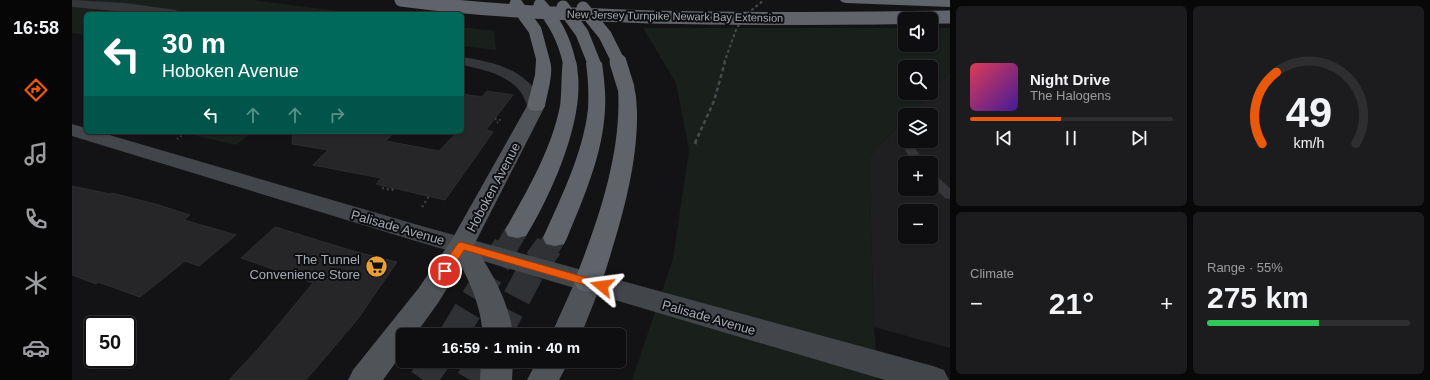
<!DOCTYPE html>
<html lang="en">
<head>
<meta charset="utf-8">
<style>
  :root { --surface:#0e0e10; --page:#1c1c1e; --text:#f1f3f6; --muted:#9b9c9f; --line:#2e2e30; --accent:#ea580c }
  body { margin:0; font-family:Arial,sans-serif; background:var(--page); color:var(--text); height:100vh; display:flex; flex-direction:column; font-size:15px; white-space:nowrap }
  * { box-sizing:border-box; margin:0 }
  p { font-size:13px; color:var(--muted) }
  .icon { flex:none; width:22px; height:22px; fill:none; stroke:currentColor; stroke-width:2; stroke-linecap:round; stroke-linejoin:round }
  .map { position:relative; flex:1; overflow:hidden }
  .side { display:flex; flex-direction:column; gap:6px; padding:6px; background:#080809; width:480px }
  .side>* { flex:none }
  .banner { position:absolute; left:12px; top:12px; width:380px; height:122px; border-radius:6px; box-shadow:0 1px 3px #0004,0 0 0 1px var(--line); background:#00695c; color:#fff; overflow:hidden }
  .buttons { position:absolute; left:826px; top:12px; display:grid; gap:8px }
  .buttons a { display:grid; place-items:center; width:40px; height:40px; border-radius:6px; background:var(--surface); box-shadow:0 1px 3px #0004,0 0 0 1px var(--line); font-size:20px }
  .speed { position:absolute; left:12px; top:316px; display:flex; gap:8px; font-size:20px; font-weight:700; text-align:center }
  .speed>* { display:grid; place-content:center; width:52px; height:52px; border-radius:50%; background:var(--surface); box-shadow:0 1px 3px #0004,0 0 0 1px var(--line); line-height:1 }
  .speed .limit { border:2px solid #111; border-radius:6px; background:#fff; color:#111 }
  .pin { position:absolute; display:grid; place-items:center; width:34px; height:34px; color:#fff; margin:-17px; border:2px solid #fff; border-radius:50%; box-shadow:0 1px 4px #0007 }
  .me { position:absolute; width:44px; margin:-22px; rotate:286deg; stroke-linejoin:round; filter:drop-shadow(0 0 3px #0008) }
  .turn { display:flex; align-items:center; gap:14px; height:84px; padding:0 12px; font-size:18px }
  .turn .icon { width:52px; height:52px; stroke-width:2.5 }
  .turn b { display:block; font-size:28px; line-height:34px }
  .lanes { display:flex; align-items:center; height:38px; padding:0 12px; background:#0003; justify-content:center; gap:20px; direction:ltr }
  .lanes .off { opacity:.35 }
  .big { font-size:30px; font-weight:700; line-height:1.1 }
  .side .tile { flex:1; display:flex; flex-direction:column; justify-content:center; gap:6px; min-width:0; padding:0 14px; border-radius:6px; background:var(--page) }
  .side .dial { align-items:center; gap:0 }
  .dial svg { height:104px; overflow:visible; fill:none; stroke:var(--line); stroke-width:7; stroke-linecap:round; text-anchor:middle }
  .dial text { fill:var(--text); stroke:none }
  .song { display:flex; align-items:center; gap:12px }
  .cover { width:48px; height:48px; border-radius:6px; background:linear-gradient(135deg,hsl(350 70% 55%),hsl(260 70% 35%)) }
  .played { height:4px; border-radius:2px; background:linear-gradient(90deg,var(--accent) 45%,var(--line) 45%) }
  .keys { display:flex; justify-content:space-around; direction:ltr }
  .heat { display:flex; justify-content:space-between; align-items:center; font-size:22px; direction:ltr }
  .charge { height:6px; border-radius:3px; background:linear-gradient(90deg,#34c759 55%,var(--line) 0) }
  .side .tiles { flex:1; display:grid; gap:6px; grid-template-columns:repeat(2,1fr) }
  .trip { position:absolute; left:324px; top:328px; width:230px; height:40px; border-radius:6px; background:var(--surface); box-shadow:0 1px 3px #0004,0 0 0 1px var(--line); font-weight:700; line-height:40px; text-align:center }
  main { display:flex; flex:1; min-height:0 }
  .tab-bar { display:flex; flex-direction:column; width:72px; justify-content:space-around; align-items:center; background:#060606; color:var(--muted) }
  .tab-bar .icon { width:28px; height:28px }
  .tab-bar .selected { color:var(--accent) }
  .tab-bar b { font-size:18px; color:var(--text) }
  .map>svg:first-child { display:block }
  .built { fill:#1f1f22; fill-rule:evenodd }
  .green { fill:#191f1a }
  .building { fill:#262629; stroke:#2d2d31 }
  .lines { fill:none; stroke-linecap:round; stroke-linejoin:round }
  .motorway-tunnel-far1 { stroke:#303135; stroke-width:22; stroke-dasharray:22 11; stroke-linecap:butt }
  .motorway-tunnel { stroke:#303135; stroke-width:28; stroke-dasharray:28 14; stroke-linecap:butt }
  .path-far1 { stroke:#3a3d41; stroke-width:2; stroke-dasharray:1.5 2.5; stroke-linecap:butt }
  .path { stroke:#3a3d41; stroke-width:2.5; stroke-dasharray:2 3; stroke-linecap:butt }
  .service { fill:#34363a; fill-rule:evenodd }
  .tertiary { fill:#34363a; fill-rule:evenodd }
  .secondary { fill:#424549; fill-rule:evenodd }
  .primary { fill:#505358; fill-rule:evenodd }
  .motorway { fill:#60646a; fill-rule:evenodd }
  .rail-far2 { stroke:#474a4e; stroke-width:2; stroke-dasharray:3 2.5; stroke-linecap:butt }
  .rail-far1 { stroke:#474a4e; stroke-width:2.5; stroke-dasharray:4 3; stroke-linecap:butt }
  .rail { stroke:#474a4e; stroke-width:3; stroke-dasharray:5 4; stroke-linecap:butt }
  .motorway-bridge-far1 { stroke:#60646a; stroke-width:13 }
  .motorway-bridge { stroke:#60646a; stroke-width:17 }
  .route { fill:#ea580c; stroke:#983908 }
  .labels { text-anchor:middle; stroke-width:4; stroke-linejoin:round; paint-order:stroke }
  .far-street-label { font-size:11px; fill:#a5abb5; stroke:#0e0e10 }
  .street-label { font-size:13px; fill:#a5abb5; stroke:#0e0e10 }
  .poi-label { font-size:13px; fill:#a5abb5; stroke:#0e0e10; text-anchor:end }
</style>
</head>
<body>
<main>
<nav class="tab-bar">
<b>16:58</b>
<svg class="icon selected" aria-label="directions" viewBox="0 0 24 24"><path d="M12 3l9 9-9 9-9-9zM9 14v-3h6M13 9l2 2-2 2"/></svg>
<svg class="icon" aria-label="music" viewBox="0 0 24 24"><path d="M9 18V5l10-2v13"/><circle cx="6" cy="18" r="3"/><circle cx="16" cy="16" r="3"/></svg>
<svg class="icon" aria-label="phone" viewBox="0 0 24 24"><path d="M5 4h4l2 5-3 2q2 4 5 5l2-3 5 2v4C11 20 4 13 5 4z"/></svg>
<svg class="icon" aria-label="climate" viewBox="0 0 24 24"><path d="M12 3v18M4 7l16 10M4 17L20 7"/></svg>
<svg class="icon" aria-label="car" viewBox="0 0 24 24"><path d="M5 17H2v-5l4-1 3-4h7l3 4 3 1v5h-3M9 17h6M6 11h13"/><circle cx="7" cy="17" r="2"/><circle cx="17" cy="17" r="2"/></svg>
</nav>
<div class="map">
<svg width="878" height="380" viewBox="0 0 878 380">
  <rect width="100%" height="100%" fill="#131315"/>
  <path class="built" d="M878 72V348L802 327 797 157 833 119V141H859V115H837ZM833 163H859V189H833ZM833 211H859V237H833Z"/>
  <path class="green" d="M0 0H181L288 14H14V35L0 33Z
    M390 27 422 31 424 50 390 46Z
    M571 28H833V45H859V28H878V72L859 91V67H833V93H858L837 115H833V119L797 157 802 327 806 380H560L601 259 617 150 604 83Z
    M107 132H181L164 145Z"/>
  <path class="building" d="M415 91 441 95 414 130 421 132 373 200 304 184 309 178 241 165 256 150 220 144 221 132H322L314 141 367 151 385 132H390V94L410 97Z
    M0 186 38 194 40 193 83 204 118 215 112 220 164 235 127 266 113 261 68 297 26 282 24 284 0 275Z
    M203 227 281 251 325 262 285 320 234 380H157L187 348 241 283 169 258Z"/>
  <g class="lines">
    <path class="motorway-tunnel-far1" d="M435 247 445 230
      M477 247 483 238"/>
    <path class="motorway-tunnel" d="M381 335 435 246
      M425 335 460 269 477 246
      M351 380 364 361
      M398 380 409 361"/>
    <path class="path-far1" d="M423 119 428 120 425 123
      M105 139 115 132"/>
    <path class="path" d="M310 188 320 190 322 187
      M350 207 357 196"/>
    <path class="service" d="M839 146 843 148 853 163H841L833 150 835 148Z
      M859 174 863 175 878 188V199L873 198 859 185Z"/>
    <path class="tertiary" d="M0 0 54 3 103 10 107 11 109 14H77L0 7Z
      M390 57C427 63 456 70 473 106L470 110 464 111 458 110C454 104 452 96 447 90 433 74 410 69 390 65Z"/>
    <path class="secondary" d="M0 124 14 128V132H27L353 227 861 366 872 370 877 380H813L337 239 0 136Z"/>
    <path class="primary" d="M464 101 470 102 473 106 402 245C420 273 437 301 441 335H411C409 310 401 288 389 266L366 303 343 335H331V352L311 380H276L281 370 346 289 379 241 455 106 458 102Z
      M516 272 526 275 530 282 509 335H479L506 275Z
      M409 361H441L440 380H408Z
      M465 361H497L487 380H455Z"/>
    <path class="motorway" d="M768 0H878V7L774 3 770 2Z
      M471 56 476 57C484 67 475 94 473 106L470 110 464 111 458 110 455 106 463 75 464 60 466 57Z
      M497 57 502 58C506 63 505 69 506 75 511 124 479 195 454 236L445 238 436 236 433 230C455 191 479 151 488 106 490 97 489 62 492 58Z
      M522 58 527 60 530 63C532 78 534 93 533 109 531 154 512 197 495 238L492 244 483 246 474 244 471 238C489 197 511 154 516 109 517 93 516 78 514 63L517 60Z
      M554 83 560 85C565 91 564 103 565 111 566 169 547 228 530 282L526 289 516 292 506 289 502 282C526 221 550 154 546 88L548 85Z"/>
    <path class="rail-far2" d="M652 63 664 30 671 17 692 0"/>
    <path class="rail-far1" d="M623 143 642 101 653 62"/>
    <path class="rail" d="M623 144 624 142"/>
    <path class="motorway-bridge-far1" d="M329 0C412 11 495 14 579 17 679 19 778 19 878 17
      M444 4 463 30 471 60
      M468 5C483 21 492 39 497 61
      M491 7 510 33 522 63
      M511 8 533 35 547 63"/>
    <path class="motorway-bridge" d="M546 62 554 88"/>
  </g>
  <path class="route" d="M389 242 530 282 534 283 535 286 534 289 530 290 392 250 377 274H369L367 271 369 268 386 243Z"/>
  <defs>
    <symbol id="supermarket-disc" viewBox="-11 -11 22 22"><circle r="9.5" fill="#eba035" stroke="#0e0e10"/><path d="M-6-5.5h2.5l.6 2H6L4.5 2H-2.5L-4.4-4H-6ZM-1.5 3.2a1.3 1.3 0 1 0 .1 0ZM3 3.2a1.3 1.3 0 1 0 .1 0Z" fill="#111"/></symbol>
  </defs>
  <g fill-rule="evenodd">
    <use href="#supermarket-disc" x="292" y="254" width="25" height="25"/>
  </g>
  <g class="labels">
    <g class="far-street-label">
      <text transform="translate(603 16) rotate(1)" y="4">New Jersey Turnpike Newark Bay Extension</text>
    </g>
    <g class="street-label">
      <text transform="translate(421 187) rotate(-62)" y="5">Hoboken Avenue</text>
      <text transform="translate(326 227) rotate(16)" y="5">Palisade Avenue</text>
      <text transform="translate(637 317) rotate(16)" y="5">Palisade Avenue</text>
    </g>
    <g class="poi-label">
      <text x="288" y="264">The Tunnel<tspan x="288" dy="15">Convenience Store</tspan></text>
    </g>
  </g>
</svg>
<div class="buttons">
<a><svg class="icon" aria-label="sound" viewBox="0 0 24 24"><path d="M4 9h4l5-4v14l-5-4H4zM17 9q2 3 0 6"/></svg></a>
<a><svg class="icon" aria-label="search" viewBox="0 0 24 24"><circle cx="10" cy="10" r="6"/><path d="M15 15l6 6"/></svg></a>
<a><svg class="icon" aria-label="layers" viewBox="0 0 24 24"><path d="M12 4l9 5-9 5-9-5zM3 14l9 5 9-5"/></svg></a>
<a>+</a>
<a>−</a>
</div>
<div class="speed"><div class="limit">50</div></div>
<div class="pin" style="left:373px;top:271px;background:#d93025"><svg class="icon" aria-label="arrive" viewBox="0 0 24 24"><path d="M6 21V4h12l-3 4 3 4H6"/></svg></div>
<svg class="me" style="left:530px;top:286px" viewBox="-20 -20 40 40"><path d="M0-17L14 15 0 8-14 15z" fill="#ea580c" stroke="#fff" stroke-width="4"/></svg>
<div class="trip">16:59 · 1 min · 40 m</div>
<div class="banner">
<div class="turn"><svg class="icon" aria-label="left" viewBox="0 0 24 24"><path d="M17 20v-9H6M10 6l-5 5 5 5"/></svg><div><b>30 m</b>Hoboken Avenue</div></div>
<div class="lanes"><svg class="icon" aria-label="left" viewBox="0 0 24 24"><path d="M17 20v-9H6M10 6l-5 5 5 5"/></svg><svg class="icon off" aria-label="ahead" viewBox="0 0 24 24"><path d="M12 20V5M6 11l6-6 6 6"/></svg><svg class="icon off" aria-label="ahead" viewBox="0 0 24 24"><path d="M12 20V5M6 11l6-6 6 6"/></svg><svg class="icon off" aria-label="right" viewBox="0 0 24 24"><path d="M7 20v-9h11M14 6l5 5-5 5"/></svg></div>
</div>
</div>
<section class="side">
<div class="tiles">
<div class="tile">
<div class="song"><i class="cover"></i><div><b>Night Drive</b><p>The Halogens</p></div></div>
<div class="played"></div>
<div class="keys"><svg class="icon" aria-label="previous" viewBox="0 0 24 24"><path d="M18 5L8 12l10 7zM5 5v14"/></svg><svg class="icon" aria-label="pause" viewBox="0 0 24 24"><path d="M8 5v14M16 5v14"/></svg><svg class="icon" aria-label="next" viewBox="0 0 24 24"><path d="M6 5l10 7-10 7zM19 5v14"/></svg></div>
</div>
<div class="tile dial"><svg viewBox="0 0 100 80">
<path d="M14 69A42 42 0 1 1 86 69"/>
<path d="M14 69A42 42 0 0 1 25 14" stroke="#ea580c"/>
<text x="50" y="56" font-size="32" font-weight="700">49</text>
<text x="50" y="72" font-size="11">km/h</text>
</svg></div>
<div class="tile"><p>Climate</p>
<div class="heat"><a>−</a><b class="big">21°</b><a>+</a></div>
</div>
<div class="tile"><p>Range · 55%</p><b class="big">275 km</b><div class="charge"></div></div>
</div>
</section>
</main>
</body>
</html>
